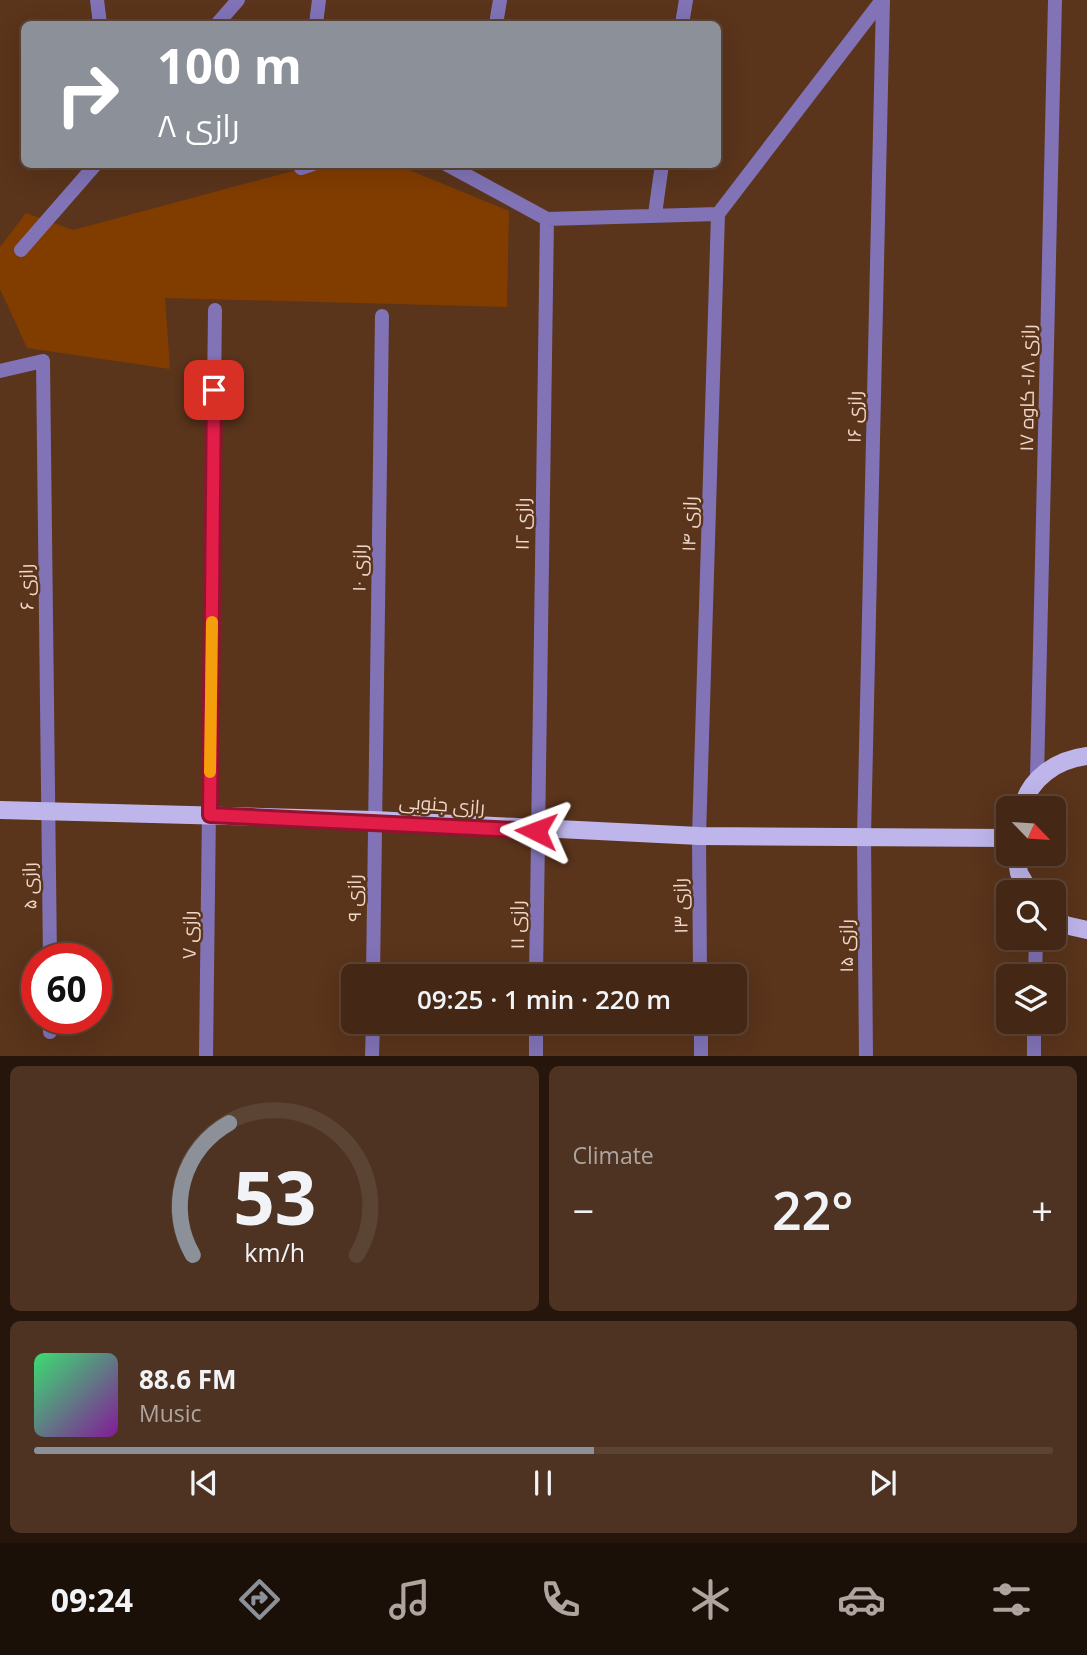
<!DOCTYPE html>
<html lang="en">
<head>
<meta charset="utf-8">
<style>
  :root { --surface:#442714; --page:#4e3322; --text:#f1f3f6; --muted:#afa5a0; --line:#5c4434; --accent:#8c9099 }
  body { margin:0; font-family:"Open Sans",Cairo,sans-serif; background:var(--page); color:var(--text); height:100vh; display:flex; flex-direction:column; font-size:26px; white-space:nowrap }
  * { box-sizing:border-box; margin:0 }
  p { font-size:23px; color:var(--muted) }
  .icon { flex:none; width:38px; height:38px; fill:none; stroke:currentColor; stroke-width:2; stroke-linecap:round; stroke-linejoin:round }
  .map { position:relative; height:1056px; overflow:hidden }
  .side { display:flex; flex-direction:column; gap:10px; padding:10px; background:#25150b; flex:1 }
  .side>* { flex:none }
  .top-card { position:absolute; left:21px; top:21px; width:700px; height:147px; border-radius:10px; box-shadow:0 7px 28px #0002,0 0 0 2px var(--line); background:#8c9099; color:#fff; overflow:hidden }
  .needle { width:46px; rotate:115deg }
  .buttons { position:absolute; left:996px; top:796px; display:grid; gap:14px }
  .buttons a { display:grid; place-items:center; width:70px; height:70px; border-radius:10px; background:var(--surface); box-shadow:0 7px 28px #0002,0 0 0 2px var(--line); font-size:35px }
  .speed { position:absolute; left:21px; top:943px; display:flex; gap:14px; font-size:35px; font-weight:700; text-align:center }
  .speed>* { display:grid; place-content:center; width:91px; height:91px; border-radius:50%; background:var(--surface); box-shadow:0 7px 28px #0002,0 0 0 2px var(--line); line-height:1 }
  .speed .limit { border:10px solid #d22; background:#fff; color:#111 }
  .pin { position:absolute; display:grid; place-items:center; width:60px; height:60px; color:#fff; margin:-30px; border-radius:14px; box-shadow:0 4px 10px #0006 }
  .me { position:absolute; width:77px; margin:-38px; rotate:273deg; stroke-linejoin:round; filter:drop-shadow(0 0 5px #0008) }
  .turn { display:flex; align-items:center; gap:24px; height:147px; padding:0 21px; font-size:32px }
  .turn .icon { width:91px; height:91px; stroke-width:2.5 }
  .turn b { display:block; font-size:49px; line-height:60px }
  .big { font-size:52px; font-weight:600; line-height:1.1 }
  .side .widget { flex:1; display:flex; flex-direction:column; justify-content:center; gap:10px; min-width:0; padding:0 24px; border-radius:10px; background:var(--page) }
  .side .dial { align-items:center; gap:0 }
  .dial svg { height:182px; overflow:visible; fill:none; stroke:var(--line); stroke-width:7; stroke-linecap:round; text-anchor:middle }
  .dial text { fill:var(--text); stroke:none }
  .song { display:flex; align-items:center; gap:21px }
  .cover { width:84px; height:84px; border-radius:10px; background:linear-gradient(135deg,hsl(140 70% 55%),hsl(290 70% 35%)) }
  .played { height:7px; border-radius:4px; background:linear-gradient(90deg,var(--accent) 55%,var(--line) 55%) }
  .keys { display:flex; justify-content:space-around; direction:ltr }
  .heat { display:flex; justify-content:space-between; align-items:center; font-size:38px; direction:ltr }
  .side .tiles { flex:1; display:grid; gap:10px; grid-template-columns:1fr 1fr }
  .widget:last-child { grid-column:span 2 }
  .trip { position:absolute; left:341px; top:964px; width:406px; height:70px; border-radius:10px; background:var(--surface); box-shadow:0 7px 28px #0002,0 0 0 2px var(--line); font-weight:600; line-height:70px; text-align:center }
  .tab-bar { display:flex; height:112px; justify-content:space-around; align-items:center; background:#1b1008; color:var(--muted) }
  .tab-bar .icon { width:49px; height:49px }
  .tab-bar .current { color:var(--accent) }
  .tab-bar b { font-size:32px; color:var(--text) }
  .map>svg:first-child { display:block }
  .green { fill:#813c00 }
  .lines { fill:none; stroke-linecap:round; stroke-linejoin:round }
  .street { stroke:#8173b6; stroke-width:14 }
  .primary { stroke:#beb5eb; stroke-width:18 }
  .route-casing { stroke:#92132f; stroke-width:18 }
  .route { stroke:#e11d48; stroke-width:12 }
  .slow { stroke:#f59e0b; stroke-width:12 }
  .labels { text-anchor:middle; stroke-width:5; stroke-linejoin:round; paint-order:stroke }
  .street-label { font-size:19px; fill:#efd7c9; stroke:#5a341b }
</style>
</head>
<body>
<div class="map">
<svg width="1087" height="1057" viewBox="0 0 1087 1057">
  <rect width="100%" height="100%" fill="#5a341b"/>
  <path class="green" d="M315 165H397L509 211 507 307 165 298 170 369 27 348 0 289V247L26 213 73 230Z"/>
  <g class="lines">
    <path class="street" d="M97 0 100 24
      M217 24 238 0
      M316 24 319 0
      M496 24 500 0
      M682 24 686 0
      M302 164 301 168 313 164
      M446 164 547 219 718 214 882 0
      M655 214 662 164
      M21 250 96 164
      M0 371 43 361 50 959
      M1037 777 1055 0
      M373 976 382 316
      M536 976 547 219
      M700 976 699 836 718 214
      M1035 976 1036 938
      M50 1018V1032
      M701 1022V1057
      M206 1057 215 310
      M372 1057 373 1022
      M536 1057V1022
      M866 1057 864 836 883 0
      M1034 1057V1022"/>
    <path class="primary" d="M1022 808C1030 778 1056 760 1087 756
      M0 810 374 820 699 836 1008 838
      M1016 854 1019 873 1030 892
      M1054 916 1065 925 1087 930"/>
  </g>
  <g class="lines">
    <defs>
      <path id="route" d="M214 390 210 815 536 831"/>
    </defs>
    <use href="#route" class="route-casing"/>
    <use href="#route" class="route"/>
    <path class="slow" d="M210 772 212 622"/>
  </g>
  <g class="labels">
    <g class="street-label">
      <text transform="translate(1027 388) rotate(-89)" y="7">رازی ۱۸- کاوه ۱۷</text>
      <text transform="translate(854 417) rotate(-89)" y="7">رازی ۱۶</text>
      <text transform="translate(522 524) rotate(-89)" y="7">رازی ۱۲</text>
      <text transform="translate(689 524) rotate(-88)" y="7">رازی ۱۴</text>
      <text transform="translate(359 568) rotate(-89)" y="7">رازی ۱۰</text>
      <text transform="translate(26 587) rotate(-91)" y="7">رازی ۶</text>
      <text transform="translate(442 804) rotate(4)" y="7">رازی جنوبی</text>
      <text transform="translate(29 886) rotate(-91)" y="7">رازی ۵</text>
      <text transform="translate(354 898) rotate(-90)" y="7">رازی ۹</text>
      <text transform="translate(680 906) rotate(-91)" y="7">رازی ۱۳</text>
      <text transform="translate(517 925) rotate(-90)" y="7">رازی ۱۱</text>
      <text transform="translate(189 935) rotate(-89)" y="7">رازی ۷</text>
      <text transform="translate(846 946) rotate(-90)" y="7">رازی ۱۵</text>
    </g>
  </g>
</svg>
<div class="buttons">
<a><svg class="needle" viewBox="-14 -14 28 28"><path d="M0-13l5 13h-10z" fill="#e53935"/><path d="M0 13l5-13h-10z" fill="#afa5a0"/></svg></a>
<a><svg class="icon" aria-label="search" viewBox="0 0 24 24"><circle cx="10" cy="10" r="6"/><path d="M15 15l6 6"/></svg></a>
<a><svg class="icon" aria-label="layers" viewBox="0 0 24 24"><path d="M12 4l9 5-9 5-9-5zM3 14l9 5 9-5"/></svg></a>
</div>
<div class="speed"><div class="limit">60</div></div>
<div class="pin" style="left:214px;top:390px;background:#d93025"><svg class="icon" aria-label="arrive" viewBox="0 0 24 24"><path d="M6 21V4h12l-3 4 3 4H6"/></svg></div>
<svg class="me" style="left:536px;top:831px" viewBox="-20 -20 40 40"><path d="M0-17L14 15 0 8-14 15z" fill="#e11d48" stroke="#fff" stroke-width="4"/></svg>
<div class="trip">09:25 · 1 min · 220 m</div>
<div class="top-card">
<div class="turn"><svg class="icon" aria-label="right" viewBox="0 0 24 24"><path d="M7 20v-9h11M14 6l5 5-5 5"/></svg><div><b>100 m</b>رازی ۸</div></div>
</div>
</div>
<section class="side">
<div class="tiles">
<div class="widget dial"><svg viewBox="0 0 100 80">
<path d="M14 69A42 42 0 1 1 86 69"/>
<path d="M14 69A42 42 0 0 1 30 11" stroke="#8c9099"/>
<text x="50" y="56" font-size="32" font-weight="700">53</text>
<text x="50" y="72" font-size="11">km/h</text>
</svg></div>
<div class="widget"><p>Climate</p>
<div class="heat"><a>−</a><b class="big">22°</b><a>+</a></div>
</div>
<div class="widget">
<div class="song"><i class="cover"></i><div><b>88.6 FM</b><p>Music</p></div></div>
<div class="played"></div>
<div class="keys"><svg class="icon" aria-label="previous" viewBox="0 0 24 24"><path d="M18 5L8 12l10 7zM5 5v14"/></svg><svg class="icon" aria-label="pause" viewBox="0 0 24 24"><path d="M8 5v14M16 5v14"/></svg><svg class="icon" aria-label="next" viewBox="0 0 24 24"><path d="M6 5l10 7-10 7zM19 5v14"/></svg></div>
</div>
</div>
</section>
<nav class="tab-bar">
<b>09:24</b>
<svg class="icon current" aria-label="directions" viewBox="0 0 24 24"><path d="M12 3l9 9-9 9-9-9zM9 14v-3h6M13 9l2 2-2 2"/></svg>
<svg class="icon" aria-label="music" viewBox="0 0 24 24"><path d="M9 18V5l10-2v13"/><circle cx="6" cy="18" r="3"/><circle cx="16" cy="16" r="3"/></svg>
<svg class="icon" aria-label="phone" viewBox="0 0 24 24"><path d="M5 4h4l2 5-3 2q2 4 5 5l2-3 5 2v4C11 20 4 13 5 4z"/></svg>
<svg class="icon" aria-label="climate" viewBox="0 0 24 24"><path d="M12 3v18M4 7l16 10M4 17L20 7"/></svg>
<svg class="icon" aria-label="car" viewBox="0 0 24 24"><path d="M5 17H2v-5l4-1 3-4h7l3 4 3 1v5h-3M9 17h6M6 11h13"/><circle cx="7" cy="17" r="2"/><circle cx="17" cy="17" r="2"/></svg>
<svg class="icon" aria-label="filters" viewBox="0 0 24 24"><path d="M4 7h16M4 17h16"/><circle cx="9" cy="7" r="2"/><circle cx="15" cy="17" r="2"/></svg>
</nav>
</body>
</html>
